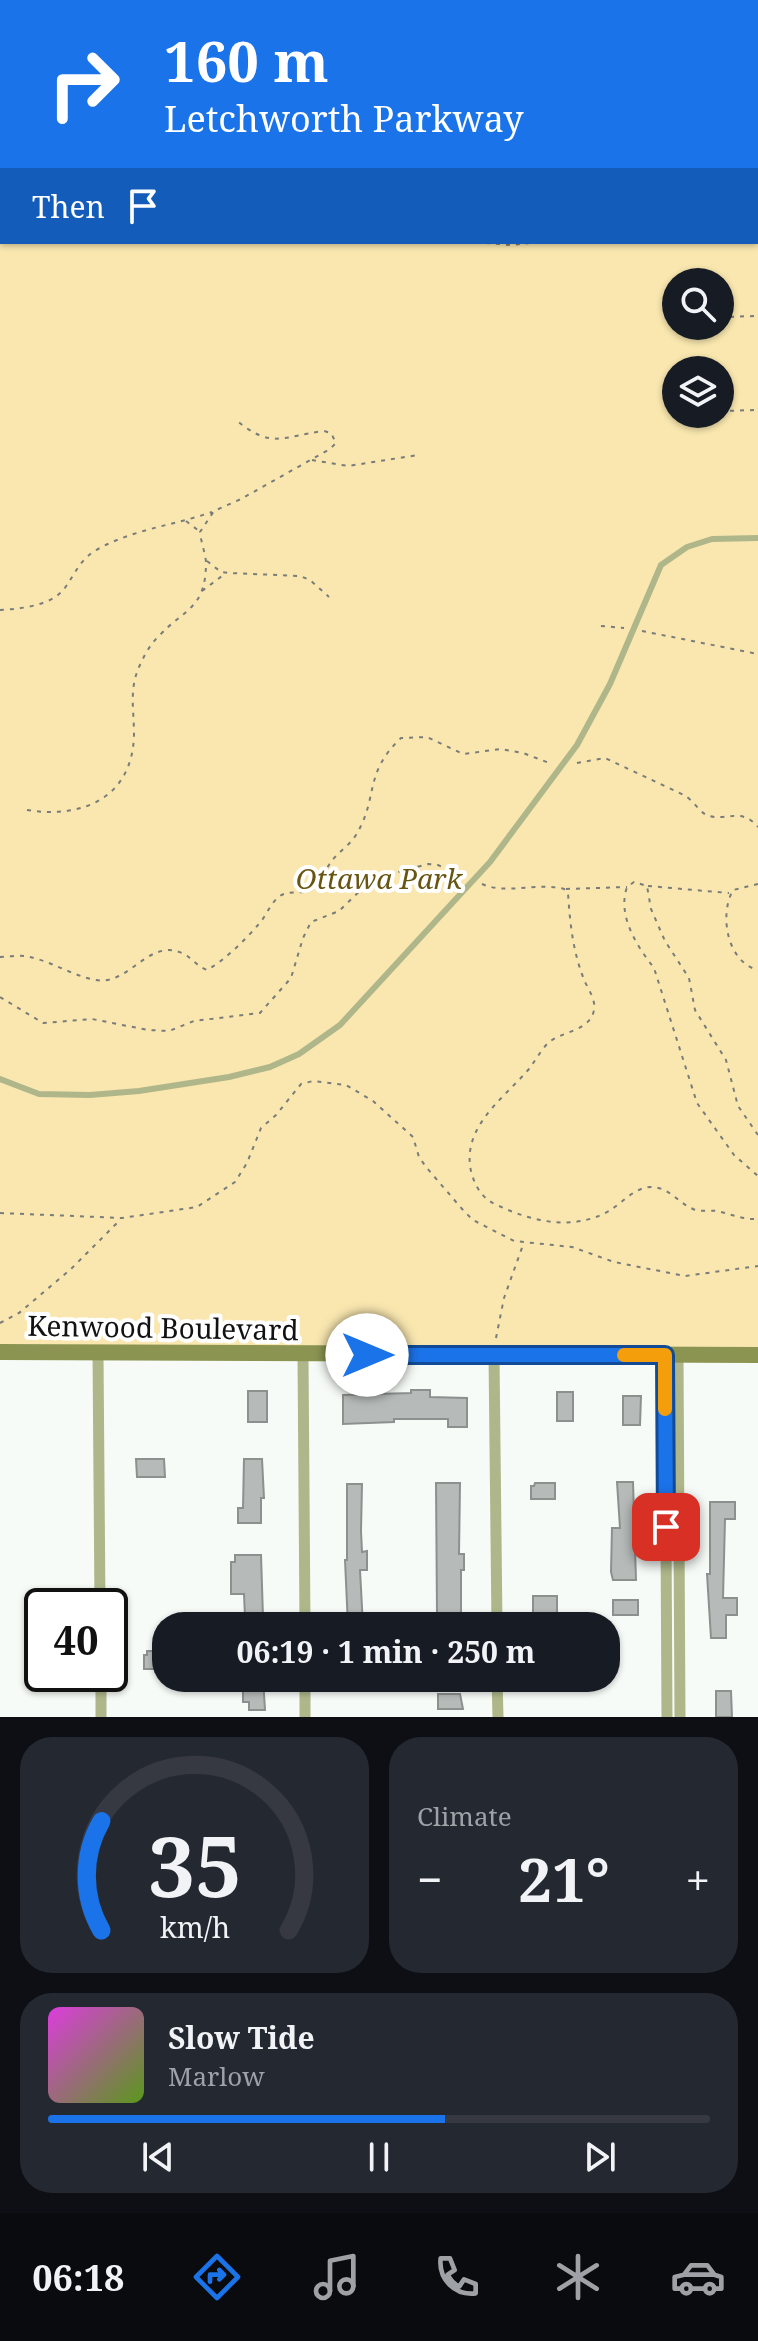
<!DOCTYPE html>
<html lang="en">
<head>
<meta charset="utf-8">
<style>
  :root { --surface:#171b24; --page:#242831; --text:#f1f3f6; --muted:#9ea1a6; --line:#363941; --accent:#1a73e8 }
  body { margin:0; font-family:"Noto Serif",serif; background:var(--page); color:var(--text); height:100vh; display:flex; flex-direction:column; font-size:30px; white-space:nowrap }
  * { box-sizing:border-box; margin:0 }
  p { font-size:26px; color:var(--muted) }
  .icon { flex:none; width:44px; height:44px; fill:none; stroke:currentColor; stroke-width:2; stroke-linecap:round; stroke-linejoin:round }
  .map { position:relative; height:1717px; overflow:hidden }
  .panel { display:flex; flex-direction:column; gap:20px; padding:20px; background:#0d0f14; flex:1 }
  .panel>* { flex:none }
  .banner { position:absolute; left:0px; top:0px; width:758px; height:244px; box-shadow:0 2px 6px #0004; background:#1a73e8; color:#fff; overflow:hidden }
  .controls { position:absolute; left:662px; top:268px; display:grid; gap:16px }
  .controls a { display:grid; place-items:center; width:72px; height:72px; border-radius:50%; background:var(--surface); box-shadow:0 2px 6px #0004; font-size:40px }
  .speed { position:absolute; left:24px; top:1588px; display:flex; gap:16px; font-size:40px; font-weight:700; text-align:center }
  .speed>* { display:grid; place-content:center; width:104px; height:104px; border-radius:50%; background:var(--surface); box-shadow:0 2px 6px #0004; line-height:1 }
  .speed .limit { border:4px solid #111; border-radius:12px; background:#fff; color:#111 }
  .pin { position:absolute; display:grid; place-items:center; width:68px; height:68px; color:#fff; margin:-34px; border-radius:16px; box-shadow:0 4px 12px #0006 }
  .me { position:absolute; width:88px; margin:-44px; rotate:90deg; stroke-linejoin:round; filter:drop-shadow(0 0 6px #0008) }
  .turn { display:flex; align-items:center; gap:28px; height:168px; padding:0 32px; font-size:36px }
  .turn .icon { width:104px; height:104px; stroke-width:2.5 }
  .turn b { display:block; font-size:56px; line-height:68px }
  .then { display:flex; align-items:center; height:76px; padding:0 32px; background:#0003; gap:16px; font-size:30px }
  .big { font-size:60px; font-weight:700; line-height:1.1 }
  .panel .tile { flex:1; display:flex; flex-direction:column; justify-content:center; gap:12px; min-width:0; padding:0 28px; border-radius:32px; background:var(--page) }
  .panel .dial { align-items:center; gap:0 }
  .dial svg { height:208px; overflow:visible; fill:none; stroke:var(--line); stroke-width:7; stroke-linecap:round; text-anchor:middle }
  .dial text { fill:var(--text); stroke:none }
  .song { display:flex; align-items:center; gap:24px }
  .cover { width:96px; height:96px; border-radius:12px; background:linear-gradient(135deg,hsl(300 70% 55%),hsl(90 70% 35%)) }
  .played { height:8px; border-radius:4px; background:linear-gradient(90deg,var(--accent) 60%,var(--line) 60%) }
  .keys { display:flex; justify-content:space-around; direction:ltr }
  .heat { display:flex; justify-content:space-between; align-items:center; font-size:44px; direction:ltr }
  .panel .tiles { flex:1; display:grid; gap:20px; grid-template-columns:1fr 1fr }
  .tile:last-child { grid-column:span 2 }
  .trip { position:absolute; left:152px; top:1612px; width:468px; height:80px; border-radius:32px; background:var(--surface); box-shadow:0 2px 6px #0004; font-weight:700; line-height:80px; text-align:center }
  .tab-bar { display:flex; height:128px; justify-content:space-around; align-items:center; background:#090b0e; color:var(--muted) }
  .tab-bar .icon { width:56px; height:56px }
  .tab-bar .on { color:var(--accent) }
  .tab-bar b { font-size:36px; color:var(--text) }
  .map>svg:first-child { display:block }
  .green { fill:#f9e7af; fill-rule:evenodd }
  .lines { fill:none; stroke-linecap:round; stroke-linejoin:round }
  .river { stroke:#61ada5; stroke-width:22 }
  .building { fill:#b6bbb9; stroke:#8c918f; stroke-width:2 }
  .path { stroke:#797c79; stroke-width:2; stroke-dasharray:4 6; stroke-linecap:butt }
  .lane { stroke:#afb78a; stroke-width:6 }
  .street { stroke:#afb78a; stroke-width:11 }
  .secondary { stroke:#8b9551; stroke-width:16 }
  .route-casing { stroke:#114b97; stroke-width:20 }
  .route { stroke:#1a73e8; stroke-width:14 }
  .slow { stroke:#f59e0b; stroke-width:14 }
  .labels { text-anchor:middle; stroke-width:8; stroke-linejoin:round; paint-order:stroke }
  .park-label { font-size:28px; font-style:italic; fill:#685512; stroke:#fff }
  .street-label { font-size:28px; fill:#111211; stroke:#fff }
</style>
</head>
<body>
<div class="map">
<svg width="758" height="1717" viewBox="0 0 758 1717">
  <rect width="100%" height="100%" fill="#f7fbf7"/>
  <path class="green" d="M0 0H758V1347H244L0 1344ZM2 2H756V242H2ZM676 282H720V326H676ZM676 370H720V414H676Z"/>
  <g class="lines">
    <path class="river" d="M269 0 272 2
      M689 0H699
      M526 2 531 0"/>
  </g>
  <path class="building" d="M411 1390H430V1397L467 1398V1427H448V1419H394V1422L343 1424V1395L411 1393Z
    M248 1391H267V1422H248Z
    M557 1392H573V1421H557Z
    M623 1396H641L640 1425H623Z
    M136 1459H164L165 1477H137Z
    M244 1459H262L264 1498H261V1523H238V1508H243Z
    M617 1482H633L636 1580H613L611 1572 612 1528H620Z
    M436 1483H460L459 1554H464V1570H461V1626H447V1613H437Z
    M535 1483H555V1499H531V1486H534Z
    M347 1484H362L361 1531 362 1552 367 1551V1570H360L363 1626H348L345 1560H347Z
    M710 1502H735V1519H725L723 1598H737V1615H726V1638H711L707 1574H710Z
    M235 1555H261L263 1617H245L244 1594H231V1562H235Z
    M533 1596H557V1626H533Z
    M613 1600H638V1615H613Z
    M147 1651H166V1669H144V1655H147Z
    M243 1678H263L265 1710H249V1702H243Z
    M716 1691H731L732 1717H716Z
    M438 1694H460L463 1709H438Z"/>
  <g class="lines">
    <path class="path" d="M18 0 22 2
      M756 169 758 168
      M476 242 510 245 541 242
      M720 317 758 316
      M672 319 676 318
      M720 411 758 410
      M312 460 348 466 418 455
      M186 521 199 531
      M207 561 221 572 229 573 300 576 310 580 329 597
      M202 591 226 573
      M0 610C19 609 51 606 64 589 76 573 80 558 100 548 135 529 175 525 212 512
      M601 626 624 628
      M642 631 758 654
      M577 763 605 758 684 795C693 800 702 815 709 816 728 821 741 807 758 827
      M27 810C82 819 133 798 134 734 134 710 129 690 139 667 144 656 150 644 159 636 185 608 206 609 206 562 205 552 201 542 200 532L214 511 241 499 330 449 336 443 331 433 324 431C283 436 272 450 236 420
      M482 884C506 895 538 882 564 889L568 893C570 924 573 953 585 982 589 990 596 1001 594 1010 590 1032 560 1031 547 1044 540 1052 535 1061 529 1069 502 1100 459 1129 472 1175 477 1190 484 1200 499 1206 534 1222 573 1231 609 1211 622 1203 635 1187 651 1187 669 1187 677 1202 693 1209 699 1212 709 1210 717 1211 731 1214 743 1220 758 1219
      M758 884 733 890C719 915 727 962 758 970
      M648 886 729 893
      M566 889 627 887
      M0 957C8 957 17 955 25 956 50 960 72 976 96 980 129 986 148 938 182 953 191 957 195 965 207 970 225 960 244 941 258 925 266 917 270 903 280 896 289 890 299 894 309 891 321 886 324 871 331 862 338 852 349 846 356 835 379 797 363 774 401 738L427 737 463 754 501 749 523 753 552 764
      M0 997 43 1023 92 1019 148 1030 169 1031 194 1021 260 1013 291 978 303 938 311 922 339 911 366 885 380 877 428 864 438 865 465 877
      M758 1135 738 1106 726 1060 695 1010 689 978 665 941 651 909 647 886 634 882 627 887C617 916 637 946 654 968L697 1103 734 1155 758 1176
      M0 1213 122 1218 197 1207 235 1182 247 1163 261 1128 276 1115 301 1084 313 1081 346 1085 373 1101 413 1137 419 1157 426 1167 463 1210 473 1220 514 1241 572 1247 614 1262 685 1276 758 1266
      M0 1323 19 1313 71 1269 120 1220
      M496 1338 504 1298 523 1245"/>
    <path class="lane" d="M0 1079 39 1094 90 1095 139 1091 229 1077 270 1067 299 1054 340 1025 490 862 577 745 610 684 661 565 687 547 712 539 758 538"/>
    <path class="street" d="M98 1353 100 1606
      M303 1355 305 1626
      M494 1355 497 1626
      M665 1355 667 1717
      M678 1355 680 1717
      M101 1674V1717
      M305 1678V1717
      M497 1678 498 1717"/>
    <path class="secondary" d="M0 1352 758 1355"/>
  </g>
  <g class="lines">
    <defs>
      <path id="route" d="M367 1355H665L666 1527"/>
    </defs>
    <use href="#route" class="route-casing"/>
    <use href="#route" class="route"/>
    <path class="slow" d="M624 1355H665V1409"/>
  </g>
  <g class="labels">
    <g class="park-label">
      <text x="379" y="889">Ottawa Park</text>
    </g>
    <g class="street-label">
      <text transform="translate(163 1328) rotate(1)" y="10">Kenwood Boulevard</text>
    </g>
  </g>
</svg>
<div class="controls">
<a><svg class="icon" aria-label="search" viewBox="0 0 24 24"><circle cx="10" cy="10" r="6"/><path d="M15 15l6 6"/></svg></a>
<a><svg class="icon" aria-label="layers" viewBox="0 0 24 24"><path d="M12 4l9 5-9 5-9-5zM3 14l9 5 9-5"/></svg></a>
</div>
<div class="speed"><div class="limit">40</div></div>
<div class="pin" style="left:666px;top:1527px;background:#d93025"><svg class="icon" aria-label="arrive" viewBox="0 0 24 24"><path d="M6 21V4h12l-3 4 3 4H6"/></svg></div>
<svg class="me" style="left:367px;top:1355px" viewBox="-20 -20 40 40"><circle r="19" fill="#fff"/><path d="M0-13L10 11 0 6-10 11z" fill="#1a73e8"/></svg>
<div class="trip">06:19 · 1 min · 250 m</div>
<div class="banner">
<div class="turn"><svg class="icon" aria-label="right" viewBox="0 0 24 24"><path d="M7 20v-9h11M14 6l5 5-5 5"/></svg><div><b>160 m</b>Letchworth Parkway</div></div>
<div class="then">Then<svg class="icon" aria-label="arrive" viewBox="0 0 24 24"><path d="M6 21V4h12l-3 4 3 4H6"/></svg></div>
</div>
</div>
<section class="panel">
<div class="tiles">
<div class="tile dial"><svg viewBox="0 0 100 80">
<path d="M14 69A42 42 0 1 1 86 69"/>
<path d="M14 69A42 42 0 0 1 14 27" stroke="#1a73e8"/>
<text x="50" y="56" font-size="32" font-weight="700">35</text>
<text x="50" y="72" font-size="11">km/h</text>
</svg></div>
<div class="tile"><p>Climate</p>
<div class="heat"><a>−</a><b class="big">21°</b><a>+</a></div>
</div>
<div class="tile">
<div class="song"><i class="cover"></i><div><b>Slow Tide</b><p>Marlow</p></div></div>
<div class="played"></div>
<div class="keys"><svg class="icon" aria-label="previous" viewBox="0 0 24 24"><path d="M18 5L8 12l10 7zM5 5v14"/></svg><svg class="icon" aria-label="pause" viewBox="0 0 24 24"><path d="M8 5v14M16 5v14"/></svg><svg class="icon" aria-label="next" viewBox="0 0 24 24"><path d="M6 5l10 7-10 7zM19 5v14"/></svg></div>
</div>
</div>
</section>
<nav class="tab-bar">
<b>06:18</b>
<svg class="icon on" aria-label="directions" viewBox="0 0 24 24"><path d="M12 3l9 9-9 9-9-9zM9 14v-3h6M13 9l2 2-2 2"/></svg>
<svg class="icon" aria-label="music" viewBox="0 0 24 24"><path d="M9 18V5l10-2v13"/><circle cx="6" cy="18" r="3"/><circle cx="16" cy="16" r="3"/></svg>
<svg class="icon" aria-label="phone" viewBox="0 0 24 24"><path d="M5 4h4l2 5-3 2q2 4 5 5l2-3 5 2v4C11 20 4 13 5 4z"/></svg>
<svg class="icon" aria-label="climate" viewBox="0 0 24 24"><path d="M12 3v18M4 7l16 10M4 17L20 7"/></svg>
<svg class="icon" aria-label="car" viewBox="0 0 24 24"><path d="M5 17H2v-5l4-1 3-4h7l3 4 3 1v5h-3M9 17h6M6 11h13"/><circle cx="7" cy="17" r="2"/><circle cx="17" cy="17" r="2"/></svg>
</nav>
</body>
</html>
